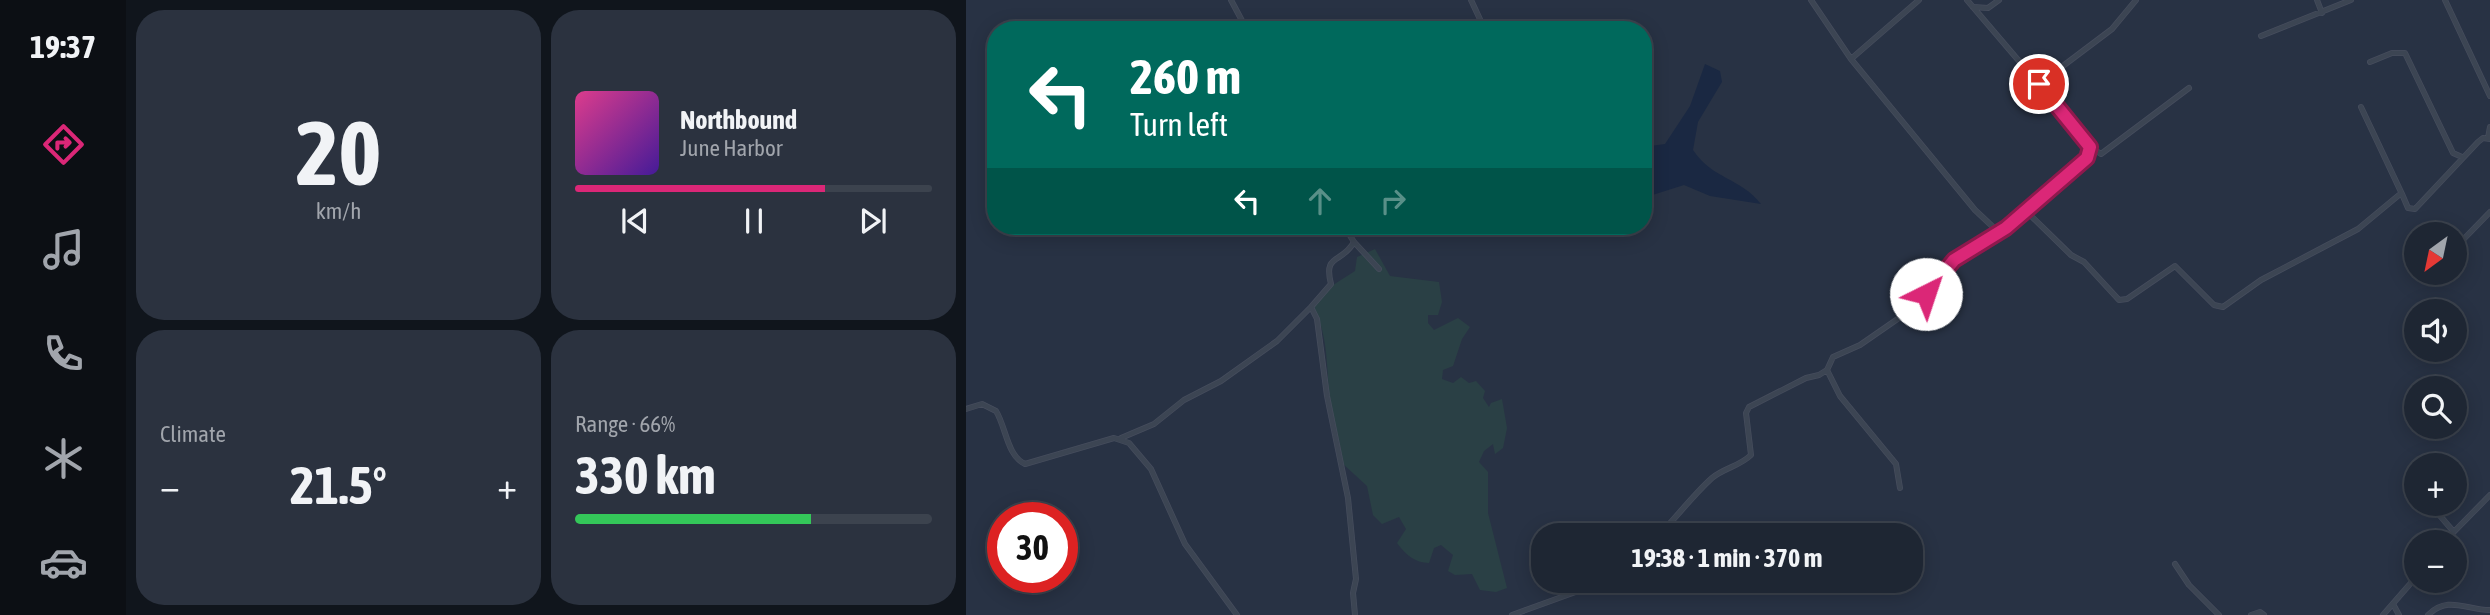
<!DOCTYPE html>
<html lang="en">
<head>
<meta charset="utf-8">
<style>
  :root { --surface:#1e2633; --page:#2b323f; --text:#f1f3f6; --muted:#a1a5ac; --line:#3c434e; --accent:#db2777 }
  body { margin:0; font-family:"Asap Condensed",sans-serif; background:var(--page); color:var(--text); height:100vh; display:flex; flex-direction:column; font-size:26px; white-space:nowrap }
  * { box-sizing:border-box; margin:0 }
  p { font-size:23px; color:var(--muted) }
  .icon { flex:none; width:38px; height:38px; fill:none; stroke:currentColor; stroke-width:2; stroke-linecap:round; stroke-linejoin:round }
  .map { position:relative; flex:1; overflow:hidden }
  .sheet { display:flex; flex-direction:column; gap:10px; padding:10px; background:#10151c; width:840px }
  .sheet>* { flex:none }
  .banner { position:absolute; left:21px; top:21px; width:665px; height:214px; border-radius:28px; box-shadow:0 4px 18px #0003,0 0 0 2px var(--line); background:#00695c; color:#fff; overflow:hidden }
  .needle { width:46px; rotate:213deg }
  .controls { position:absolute; left:1438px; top:222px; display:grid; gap:14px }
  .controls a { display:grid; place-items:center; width:63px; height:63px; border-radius:50%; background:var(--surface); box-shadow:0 4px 18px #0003,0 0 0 2px var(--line); font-size:35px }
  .speed { position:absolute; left:21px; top:502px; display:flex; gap:14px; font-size:35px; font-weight:700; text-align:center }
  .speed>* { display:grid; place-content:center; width:91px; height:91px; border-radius:50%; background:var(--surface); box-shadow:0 4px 18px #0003,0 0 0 2px var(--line); line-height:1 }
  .speed .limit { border:10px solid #d22; background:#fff; color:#111 }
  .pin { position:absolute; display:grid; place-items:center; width:60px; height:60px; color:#fff; margin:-30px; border:4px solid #fff; border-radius:50%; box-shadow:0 2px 7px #0007 }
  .me { position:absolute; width:77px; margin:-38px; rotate:41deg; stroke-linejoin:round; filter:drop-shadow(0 0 5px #0008) }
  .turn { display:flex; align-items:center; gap:24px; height:147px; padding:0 28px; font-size:32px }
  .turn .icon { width:91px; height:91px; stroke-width:2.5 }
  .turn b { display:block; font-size:49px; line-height:60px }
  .lanes { display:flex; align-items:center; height:66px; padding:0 28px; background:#0003; justify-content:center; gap:35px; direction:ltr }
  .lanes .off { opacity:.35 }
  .big { font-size:52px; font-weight:700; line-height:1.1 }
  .sheet .tile { flex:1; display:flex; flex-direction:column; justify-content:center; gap:10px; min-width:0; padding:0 24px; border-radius:28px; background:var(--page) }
  .sheet .dial { align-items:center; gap:0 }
  .dial b { font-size:91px; line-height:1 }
  .song { display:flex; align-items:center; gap:21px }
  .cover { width:84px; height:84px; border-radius:10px; background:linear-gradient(135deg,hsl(330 70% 55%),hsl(260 70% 35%)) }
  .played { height:7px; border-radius:4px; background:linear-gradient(90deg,var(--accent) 70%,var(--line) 70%) }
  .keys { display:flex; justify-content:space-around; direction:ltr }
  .heat { display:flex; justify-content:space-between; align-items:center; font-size:38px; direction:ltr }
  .charge { height:10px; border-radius:5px; background:linear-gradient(90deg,#34c759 66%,var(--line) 0) }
  .sheet .tiles { flex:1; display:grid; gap:10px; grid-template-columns:repeat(2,1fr) }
  .trip { position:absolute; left:565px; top:523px; width:392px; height:70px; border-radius:28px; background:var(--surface); box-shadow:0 4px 18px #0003,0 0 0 2px var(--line); font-weight:700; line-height:70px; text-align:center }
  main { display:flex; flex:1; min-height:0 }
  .menu { display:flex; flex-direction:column; width:126px; justify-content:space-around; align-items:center; background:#0c0f14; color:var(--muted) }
  .menu .icon { width:49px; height:49px }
  .menu .current { color:var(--accent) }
  .menu b { font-size:32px; color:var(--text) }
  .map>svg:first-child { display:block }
  .green { fill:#2a4045 }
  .water { fill:#1a2842 }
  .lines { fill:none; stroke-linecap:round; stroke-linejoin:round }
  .minor-casing { stroke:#464d5d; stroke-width:6 }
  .minor { stroke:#3c4553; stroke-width:4.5 }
  .route-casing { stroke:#8e194d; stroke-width:18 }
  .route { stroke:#db2777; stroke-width:12 }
</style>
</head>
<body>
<main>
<nav class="menu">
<b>19:37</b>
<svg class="icon current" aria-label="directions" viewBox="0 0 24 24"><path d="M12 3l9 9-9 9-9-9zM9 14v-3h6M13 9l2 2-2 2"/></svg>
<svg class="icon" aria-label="music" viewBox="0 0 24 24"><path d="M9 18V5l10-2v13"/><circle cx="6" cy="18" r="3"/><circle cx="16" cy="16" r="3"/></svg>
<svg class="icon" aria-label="phone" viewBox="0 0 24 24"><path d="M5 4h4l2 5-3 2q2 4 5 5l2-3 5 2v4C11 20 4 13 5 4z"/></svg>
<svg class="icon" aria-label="climate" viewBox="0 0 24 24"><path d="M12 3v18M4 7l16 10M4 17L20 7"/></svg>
<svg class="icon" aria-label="car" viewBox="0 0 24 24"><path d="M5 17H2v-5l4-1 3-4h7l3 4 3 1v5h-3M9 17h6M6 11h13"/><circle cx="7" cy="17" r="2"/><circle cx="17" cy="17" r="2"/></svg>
</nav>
<section class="sheet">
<div class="tiles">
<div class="tile dial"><b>20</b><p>km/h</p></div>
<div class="tile">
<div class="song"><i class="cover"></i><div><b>Northbound</b><p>June Harbor</p></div></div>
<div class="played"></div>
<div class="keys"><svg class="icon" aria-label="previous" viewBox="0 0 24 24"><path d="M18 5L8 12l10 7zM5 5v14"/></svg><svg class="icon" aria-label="pause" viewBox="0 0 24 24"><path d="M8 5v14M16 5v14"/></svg><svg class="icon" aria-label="next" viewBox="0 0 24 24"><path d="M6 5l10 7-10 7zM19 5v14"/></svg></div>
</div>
<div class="tile"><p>Climate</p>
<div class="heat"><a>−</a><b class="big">21.5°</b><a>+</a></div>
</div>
<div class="tile"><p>Range · 66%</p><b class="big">330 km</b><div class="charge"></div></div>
</div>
</section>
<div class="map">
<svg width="1524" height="615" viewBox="0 0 1524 615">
  <rect width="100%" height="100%" fill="#283244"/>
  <path class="green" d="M409 249 424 276 473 282 476 302 472 315H462V323L468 330 492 318 504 327 496 339 487 366 477 370 476 379 487 383 495 377 503 383 510 381 519 391 517 398 523 407 525 403 536 399 541 428 537 448 529 454 527 444 518 451 513 462 522 472V513L541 588 530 592 514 590 506 574 489 575 482 571 487 555 475 545 468 548 463 563C449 563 439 554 431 543L440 529 433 517 416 524 407 515 401 486 376 463C375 440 369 430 365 410 360 377 364 335 347 308L364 287 389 271 391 257Z"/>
  <path class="water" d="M739 64 754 71 756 82 732 122 727 150C746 179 775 178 795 204L744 196 718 185 677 198V147L699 144 724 106Z"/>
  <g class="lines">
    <defs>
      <path id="minor" d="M265 0 281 30
        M505 0 519 30
        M845 0 885 59
        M953 0 885 59 1009 210 1026 226 1028 233
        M1351 0 1356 13
        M1479 0 1524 96
        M1007 7 1022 8 1033 0
        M1295 36 1385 0
        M1404 62 1426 53H1439L1487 153 1496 157
        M1073 84 1146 29 1170 0
        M1395 107 1436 194
        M1522 138 1524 127
        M1124 147 1135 154 1223 88
        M1060 211 1105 255 1118 262 1153 300 1161 299 1209 266 1248 305 1257 307 1295 280 1392 229 1433 195 1436 194 1442 208 1449 209 1512 142 1517 138 1524 139
        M378 226 388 242 413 269
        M388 242C376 264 357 253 365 284L345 307 351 319 361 396 382 498 390 579 387 593 389 615
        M1489 248 1524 212
        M861 370 874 396 930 464 934 488
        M0 409 16 404 30 411C40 427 41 456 59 464L148 438 163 443 185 469 219 544 271 615
        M155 438 188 424 218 400 255 381 311 341 345 307
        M1464 504 1487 531
        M692 536C711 517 726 496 746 478 758 468 774 466 785 455L780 413 783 407 840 378 853 375 861 370 867 357 894 345 946 309 962 288 974 281 988 260 1040 228 1121 158 1124 147 1116 135 1001 0
        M1478 542 1524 495
        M1209 564 1223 585 1253 615
        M1427 604 1433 615
        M546 615 640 581
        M1285 615 1294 612 1298 615
        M1417 615 1451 576
        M1462 615C1482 595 1500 610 1524 610"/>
    </defs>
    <use href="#minor" class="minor-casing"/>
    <use href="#minor" class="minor"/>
  </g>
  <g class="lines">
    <defs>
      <path id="route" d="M960 294 988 260 1040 228 1121 158 1124 147 1073 84"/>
    </defs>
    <use href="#route" class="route-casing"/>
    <use href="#route" class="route"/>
  </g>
</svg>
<div class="controls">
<a><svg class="needle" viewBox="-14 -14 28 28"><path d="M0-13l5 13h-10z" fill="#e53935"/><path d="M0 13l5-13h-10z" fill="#a1a5ac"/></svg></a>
<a><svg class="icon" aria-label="sound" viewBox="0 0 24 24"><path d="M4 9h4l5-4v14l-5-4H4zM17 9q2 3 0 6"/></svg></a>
<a><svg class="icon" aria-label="search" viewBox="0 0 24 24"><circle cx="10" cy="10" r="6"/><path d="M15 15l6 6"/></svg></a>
<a>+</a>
<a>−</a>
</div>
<div class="speed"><div class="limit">30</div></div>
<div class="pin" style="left:1073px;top:84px;background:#d93025"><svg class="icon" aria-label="arrive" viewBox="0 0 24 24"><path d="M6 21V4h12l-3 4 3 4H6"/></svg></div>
<svg class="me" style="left:960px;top:294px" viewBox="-20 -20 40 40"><circle r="19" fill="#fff"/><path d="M0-13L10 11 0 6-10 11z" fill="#db2777"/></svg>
<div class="trip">19:38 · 1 min · 370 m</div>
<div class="banner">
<div class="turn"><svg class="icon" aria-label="left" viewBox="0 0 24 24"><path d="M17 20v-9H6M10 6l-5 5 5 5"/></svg><div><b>260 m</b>Turn left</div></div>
<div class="lanes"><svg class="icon" aria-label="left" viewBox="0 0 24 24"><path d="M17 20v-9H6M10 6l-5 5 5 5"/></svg><svg class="icon off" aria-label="ahead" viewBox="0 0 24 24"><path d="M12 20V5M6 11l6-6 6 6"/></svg><svg class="icon off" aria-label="right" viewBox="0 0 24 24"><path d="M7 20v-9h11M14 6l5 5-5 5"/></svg></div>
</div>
</div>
</main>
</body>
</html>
